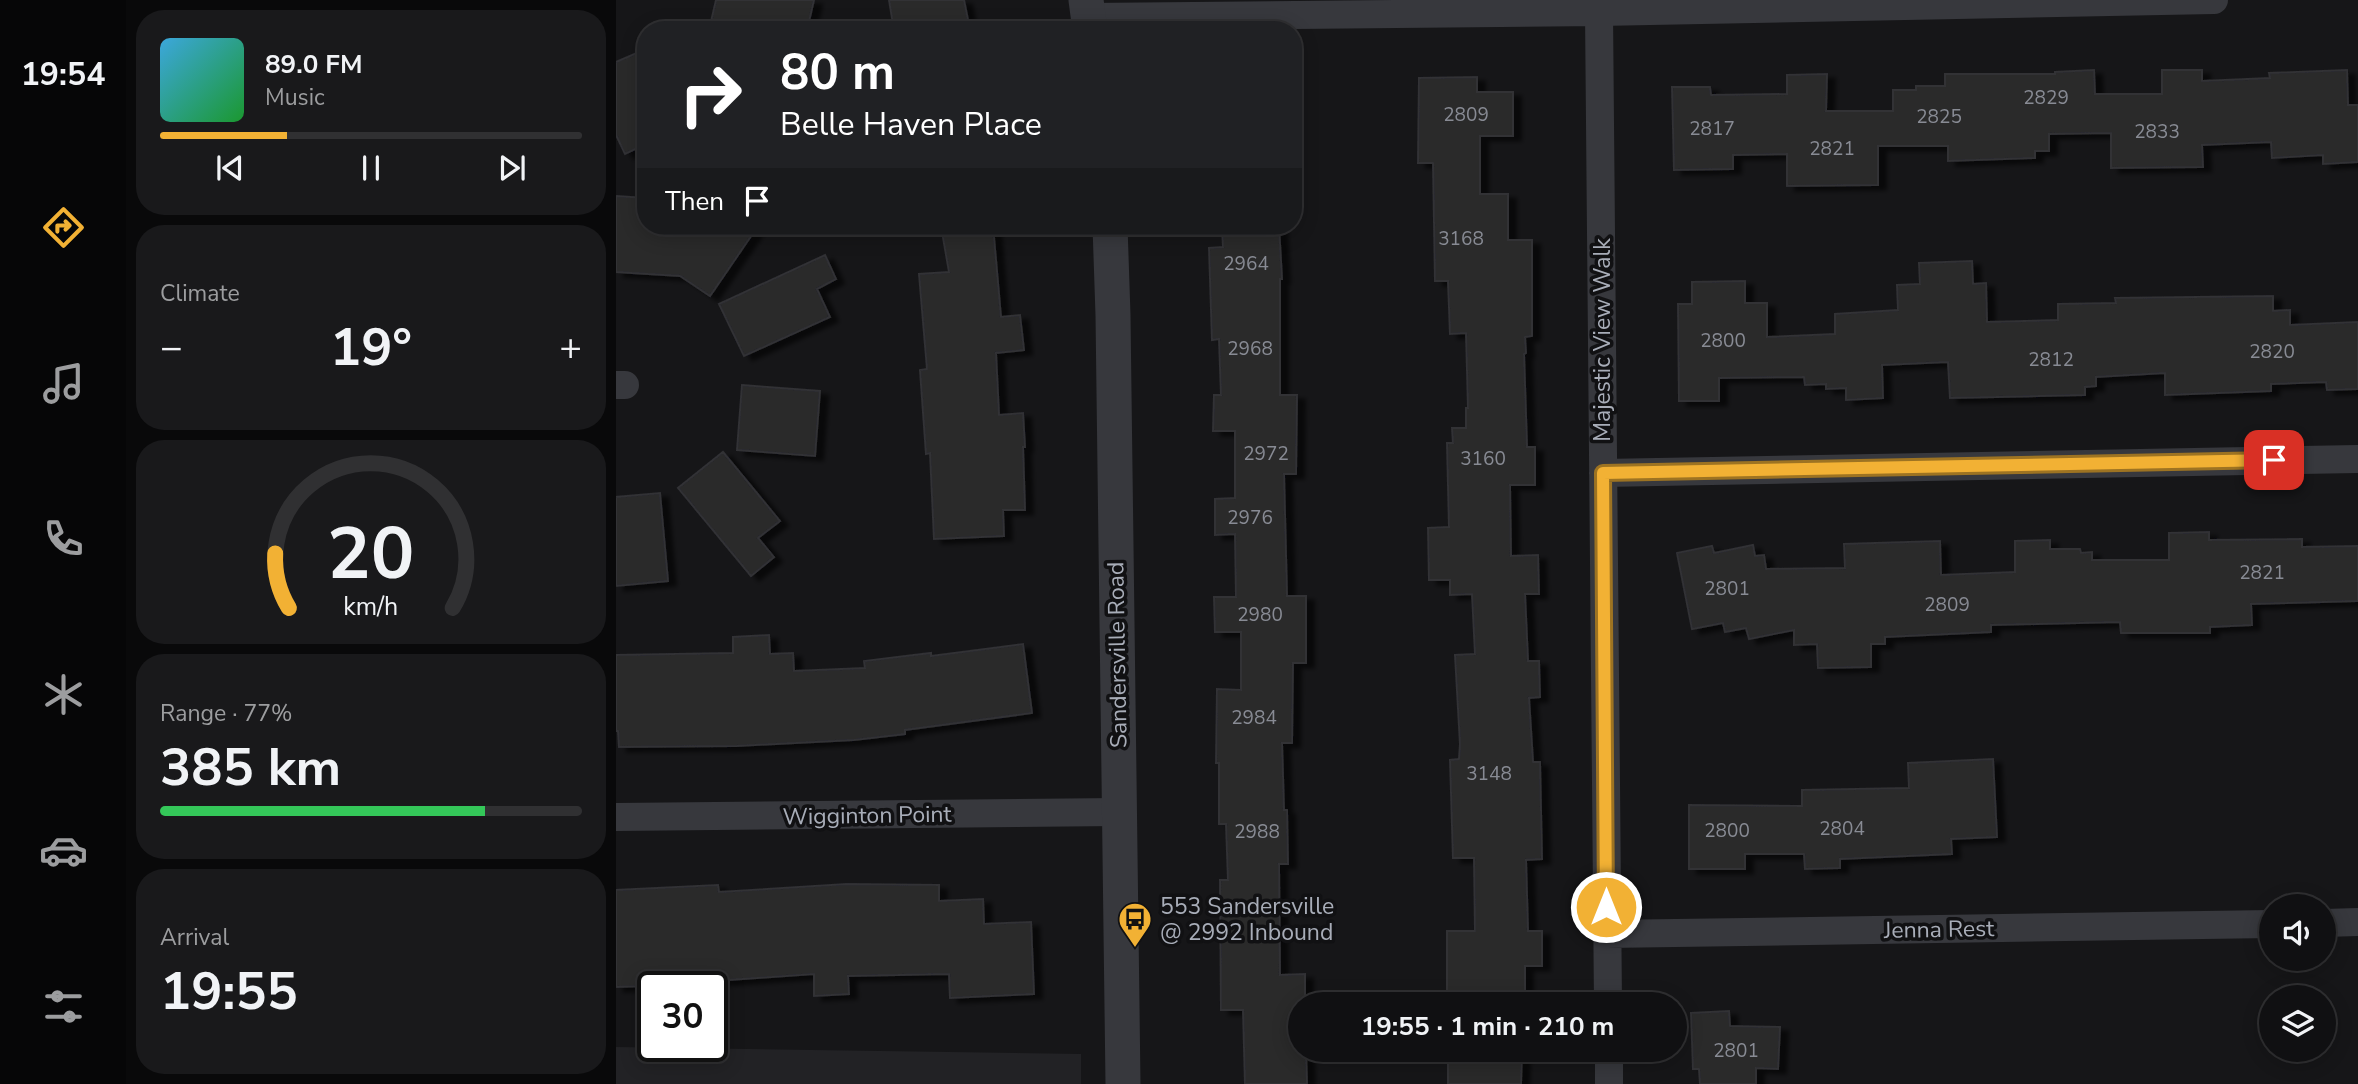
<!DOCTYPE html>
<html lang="en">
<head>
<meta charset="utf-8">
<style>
  :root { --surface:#101012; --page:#19191b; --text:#f1f3f6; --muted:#9c9d9f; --line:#303032; --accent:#f2b134 }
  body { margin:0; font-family:"Nunito Sans",sans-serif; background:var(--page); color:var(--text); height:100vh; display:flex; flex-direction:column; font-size:26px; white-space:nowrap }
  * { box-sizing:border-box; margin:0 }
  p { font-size:23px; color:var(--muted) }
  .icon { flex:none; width:38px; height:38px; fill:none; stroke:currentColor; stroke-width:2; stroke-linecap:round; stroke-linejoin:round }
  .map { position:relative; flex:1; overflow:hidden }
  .side { display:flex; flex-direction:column; gap:10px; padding:10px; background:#09090a; width:490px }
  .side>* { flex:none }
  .hud { position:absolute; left:21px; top:21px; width:665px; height:214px; border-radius:28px; box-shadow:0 4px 18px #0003,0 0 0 2px var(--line); background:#202124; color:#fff; overflow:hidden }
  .controls { position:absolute; left:1643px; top:894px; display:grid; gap:14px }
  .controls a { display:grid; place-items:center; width:77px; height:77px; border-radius:50%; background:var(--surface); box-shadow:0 4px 18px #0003,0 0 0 2px var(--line); font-size:35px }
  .speed { position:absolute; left:21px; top:971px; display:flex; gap:14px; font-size:35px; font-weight:700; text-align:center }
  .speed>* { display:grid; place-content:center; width:91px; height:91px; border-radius:50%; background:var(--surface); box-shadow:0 4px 18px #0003,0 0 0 2px var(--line); line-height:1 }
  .speed .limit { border:4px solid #111; border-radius:10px; background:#fff; color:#111 }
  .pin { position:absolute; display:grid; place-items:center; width:60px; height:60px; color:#fff; margin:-30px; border-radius:14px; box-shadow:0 4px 10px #0006 }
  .me { position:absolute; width:77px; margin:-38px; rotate:0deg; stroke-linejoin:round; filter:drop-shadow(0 0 5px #0008) }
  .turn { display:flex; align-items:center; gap:24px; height:147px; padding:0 28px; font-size:32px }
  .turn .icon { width:91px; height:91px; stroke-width:2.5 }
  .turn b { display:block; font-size:49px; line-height:60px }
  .then { display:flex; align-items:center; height:66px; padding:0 28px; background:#0003; gap:14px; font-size:26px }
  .big { font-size:52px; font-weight:700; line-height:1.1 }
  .side .widget { flex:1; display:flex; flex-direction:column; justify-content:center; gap:10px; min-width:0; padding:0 24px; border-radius:28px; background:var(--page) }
  .side .dial { align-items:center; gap:0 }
  .dial svg { height:182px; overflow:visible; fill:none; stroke:var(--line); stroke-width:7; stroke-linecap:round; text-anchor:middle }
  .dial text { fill:var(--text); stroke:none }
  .song { display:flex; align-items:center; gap:21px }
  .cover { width:84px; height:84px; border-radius:10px; background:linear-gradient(135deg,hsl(200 70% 55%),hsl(130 70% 35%)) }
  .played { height:7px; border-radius:4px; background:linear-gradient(90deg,var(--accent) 30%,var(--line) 30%) }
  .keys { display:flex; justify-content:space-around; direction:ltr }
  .heat { display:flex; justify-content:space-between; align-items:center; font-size:38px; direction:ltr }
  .charge { height:10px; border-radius:5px; background:linear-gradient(90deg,#34c759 77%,var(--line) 0) }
  .trip { position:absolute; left:672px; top:992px; width:399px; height:70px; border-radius:35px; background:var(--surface); box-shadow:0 4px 18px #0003,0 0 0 2px var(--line); font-weight:700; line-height:70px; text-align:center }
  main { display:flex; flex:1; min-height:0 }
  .dock { display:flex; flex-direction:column; width:126px; justify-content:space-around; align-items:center; background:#060607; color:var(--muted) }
  .dock .icon { width:49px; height:49px }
  .dock .on { color:var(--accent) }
  .dock b { font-size:32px; color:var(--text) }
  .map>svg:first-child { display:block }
  .built { fill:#222225 }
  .building { fill:#29292c; stroke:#303034; stroke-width:2; filter:url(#shadow) }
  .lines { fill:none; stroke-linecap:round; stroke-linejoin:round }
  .minor { stroke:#37383d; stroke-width:28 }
  .tertiary { stroke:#37383d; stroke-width:35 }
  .route-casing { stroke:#9d7322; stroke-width:18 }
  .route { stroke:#f2b134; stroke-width:12 }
  .labels { text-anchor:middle; stroke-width:7; stroke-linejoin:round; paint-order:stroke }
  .number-label { font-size:19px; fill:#888b94 }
  .street-label { font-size:23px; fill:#a8adb8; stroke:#111113 }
  .poi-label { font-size:23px; fill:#a8adb8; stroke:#111113; text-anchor:start }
</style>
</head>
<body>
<main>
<nav class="dock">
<b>19:54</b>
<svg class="icon on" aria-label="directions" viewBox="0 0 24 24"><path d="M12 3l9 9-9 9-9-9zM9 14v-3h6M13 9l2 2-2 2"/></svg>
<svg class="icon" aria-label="music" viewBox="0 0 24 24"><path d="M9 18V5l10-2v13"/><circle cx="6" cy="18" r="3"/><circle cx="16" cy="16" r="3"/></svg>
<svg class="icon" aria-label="phone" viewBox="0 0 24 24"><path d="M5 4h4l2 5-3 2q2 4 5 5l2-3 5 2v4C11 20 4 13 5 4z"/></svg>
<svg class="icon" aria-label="climate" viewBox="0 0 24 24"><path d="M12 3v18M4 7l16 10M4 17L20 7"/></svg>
<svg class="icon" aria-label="car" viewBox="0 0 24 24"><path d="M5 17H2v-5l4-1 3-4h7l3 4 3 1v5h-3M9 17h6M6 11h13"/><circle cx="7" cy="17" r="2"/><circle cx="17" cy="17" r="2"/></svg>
<svg class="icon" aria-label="filters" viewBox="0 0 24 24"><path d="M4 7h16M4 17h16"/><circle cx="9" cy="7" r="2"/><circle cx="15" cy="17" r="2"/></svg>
</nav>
<section class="side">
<div class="widget">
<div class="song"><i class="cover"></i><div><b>89.0 FM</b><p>Music</p></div></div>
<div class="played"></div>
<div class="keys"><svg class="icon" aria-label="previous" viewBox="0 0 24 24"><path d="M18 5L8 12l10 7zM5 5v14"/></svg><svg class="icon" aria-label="pause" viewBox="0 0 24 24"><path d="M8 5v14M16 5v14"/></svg><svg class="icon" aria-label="next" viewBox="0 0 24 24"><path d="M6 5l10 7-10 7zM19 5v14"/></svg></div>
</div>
<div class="widget"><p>Climate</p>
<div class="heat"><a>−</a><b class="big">19°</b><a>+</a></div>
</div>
<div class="widget dial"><svg viewBox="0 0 100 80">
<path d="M14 69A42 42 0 1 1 86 69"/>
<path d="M14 69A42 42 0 0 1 8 45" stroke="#f2b134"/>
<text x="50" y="56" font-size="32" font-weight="700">20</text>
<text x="50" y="72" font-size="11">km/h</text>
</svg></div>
<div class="widget"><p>Range · 77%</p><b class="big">385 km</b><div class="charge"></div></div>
<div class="widget"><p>Arrival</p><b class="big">19:55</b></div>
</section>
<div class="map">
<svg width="1742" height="1084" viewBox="0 0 1742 1084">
  <defs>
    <filter id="shadow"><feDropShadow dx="8" dy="4.5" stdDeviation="2" flood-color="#0009"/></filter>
  </defs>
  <rect width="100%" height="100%" fill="#161618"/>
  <path class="built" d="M0 1047 465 1054V1084H0Z"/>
  <path class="building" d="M100 0H198L191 30H93Z
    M273 0H348L354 30H278Z
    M30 49V144L9 154 0 135V62Z
    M1478 70 1479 94H1546V70H1586V81L1654 78 1653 73 1731 70 1732 105H1742V162L1707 164V155L1656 158 1655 142 1586 145 1587 167 1495 168V133L1433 134V151H1419V158L1332 161V146H1262V185L1171 186V154L1117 155V169L1058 170 1056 87H1094L1095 95 1171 94V75L1211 74 1210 111H1277V90H1300V86H1329V74H1439V72Z
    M861 77V92H897V136H864V194H892V240H916V336L909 337 910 353 908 354 911 447H919V485H894L895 556 922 555 923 594H909L912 661H923L924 697 913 698 917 762H924L926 859 910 860 912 931H926V966H909V995H906V1004H831V931H859L858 858H837L834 760 843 759 844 744 839 655 859 654 856 594 834 595V580H813L812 528 833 527 831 443H837L836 428H850V408H852L850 333 834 334 832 281H819L817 163H802L803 78Z
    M0 196 30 198V226H142L94 296 64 276 0 272Z
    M325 226H377L385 317 404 315 408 350 380 353 383 415 407 413 409 447H407L409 510H387L388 536 318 539 314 453 310 454 304 370 311 369 303 274 333 272Z
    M663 226 666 279H664V395H681L680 474H668L671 596H690V663H677L676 743H666L668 810H671L672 864H663L664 975 689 974V1004H684V1050H690L691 1084H629L627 1010H605L604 880H612L610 824H603V763H600L601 689 625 690V632H599L598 597H620L619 534 599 535V499L619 498V431H597L598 395H605L603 339 596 340 593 248 607 247 606 227Z
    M209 255 220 279 201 289 214 317 128 356 103 304Z
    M1356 261 1357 284 1370 283 1371 322 1442 320V304L1500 303 1499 298 1657 296V311L1674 310V325L1742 322V389L1711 390 1710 382 1655 384V391L1549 395V373L1480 377V386L1469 387V395L1334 398 1332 362 1266 365 1267 398 1230 400V388L1210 389V384L1189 385 1188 377 1103 378V401H1063L1062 304H1076V282L1129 281V303H1151V337L1219 334V314L1282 310 1281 285 1304 284 1303 263Z
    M126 385 204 391 199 456 121 450Z
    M107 452 164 521 142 538 158 557 135 576 62 488Z
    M44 493 52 581 0 586V497Z
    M1593 532V540L1686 539V547L1742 546V601L1635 604 1636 625 1594 627V633H1505L1504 622 1375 625V632L1269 637V644H1255V667L1202 668 1201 644 1178 645V630L1133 639 1130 628 1109 632 1107 623 1076 629 1061 553 1096 546 1098 553 1137 545 1139 556 1148 555 1150 569 1229 568 1228 544 1324 541 1325 575 1399 572V541L1434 540V549H1464L1465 553 1476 552V560H1553V533Z
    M153 635 154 654 177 653 178 671 249 668 248 661 315 653V656L407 644 416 713 289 730V734L238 740 121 746 3 747 2 731H0V655L117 653V637Z
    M1377 759 1381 837 1335 839 1336 854 1224 859V868L1189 869 1188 854H1129V869H1073V805L1186 806V790L1293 788 1292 763Z
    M231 884 323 885V901L367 899 368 924 415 922 418 994 334 998 333 974 232 976 233 994 198 996V974L99 981 100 987H66V985L0 987V890L102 885 103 892Z
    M1113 1011 1114 1026 1164 1027 1162 1069 1140 1068V1084H1084L1083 1069H1077L1075 1013Z
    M832 1050H906L905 1084H832Z"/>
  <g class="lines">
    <path class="minor" d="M983 12 992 1004
      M472 17 983 12 1598 0
      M0 385H9
      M987 473 1742 459
      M0 817 502 812
      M1708 923 1742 922
      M990 934 1656 924
      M993 1050V1084"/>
    <path class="tertiary" d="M470 0 474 30
      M494 226 497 315 507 1084"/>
  </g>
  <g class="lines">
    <defs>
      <path id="route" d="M990 907 987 473 1658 460"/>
    </defs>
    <use href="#route" class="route-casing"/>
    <use href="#route" class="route"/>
  </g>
  <defs>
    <symbol id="bus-pin" viewBox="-11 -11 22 30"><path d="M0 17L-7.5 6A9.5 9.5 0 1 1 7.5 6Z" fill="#f2b134" stroke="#111113"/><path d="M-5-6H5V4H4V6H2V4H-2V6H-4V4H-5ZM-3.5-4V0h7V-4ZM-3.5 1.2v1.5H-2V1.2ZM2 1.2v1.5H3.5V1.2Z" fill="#111"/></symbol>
  </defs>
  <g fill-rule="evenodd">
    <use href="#bus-pin" x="500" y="900" width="38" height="52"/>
  </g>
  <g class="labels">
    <g class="number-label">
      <text x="1430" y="104">2829</text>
      <text x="850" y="121">2809</text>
      <text x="1323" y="123">2825</text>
      <text x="1096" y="135">2817</text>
      <text x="1541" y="138">2833</text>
      <text x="1216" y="155">2821</text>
      <text x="845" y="245">3168</text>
      <text x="630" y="270">2964</text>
      <text x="1107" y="347">2800</text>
      <text x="634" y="355">2968</text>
      <text x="1656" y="358">2820</text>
      <text x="1435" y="366">2812</text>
      <text x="650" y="460">2972</text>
      <text x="867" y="465">3160</text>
      <text x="634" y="524">2976</text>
      <text x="1646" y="579">2821</text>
      <text x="1111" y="595">2801</text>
      <text x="1331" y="611">2809</text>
      <text x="644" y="621">2980</text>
      <text x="638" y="724">2984</text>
      <text x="873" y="780">3148</text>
      <text x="1226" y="835">2804</text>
      <text x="1111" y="837">2800</text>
      <text x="641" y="838">2988</text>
      <text x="1120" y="1057">2801</text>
    </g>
    <g class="street-label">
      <text transform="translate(986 340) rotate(-90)" y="8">Majestic View Walk</text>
      <text transform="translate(501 655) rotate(-91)" y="8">Sandersville Road</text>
      <text transform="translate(251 815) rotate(-1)" y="8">Wigginton Point</text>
      <text transform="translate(1323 929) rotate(-1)" y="8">Jenna Rest</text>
    </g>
    <g class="poi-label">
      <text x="544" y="914">553 Sandersville<tspan x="544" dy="26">@ 2992 Inbound</tspan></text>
    </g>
  </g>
</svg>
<div class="controls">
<a><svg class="icon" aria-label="sound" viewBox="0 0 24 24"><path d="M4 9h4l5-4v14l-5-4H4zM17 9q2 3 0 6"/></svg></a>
<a><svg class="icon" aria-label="layers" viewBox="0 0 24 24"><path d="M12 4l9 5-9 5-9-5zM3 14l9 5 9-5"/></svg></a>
</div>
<div class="speed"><div class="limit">30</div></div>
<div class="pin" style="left:1658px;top:460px;background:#d93025"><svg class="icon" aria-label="arrive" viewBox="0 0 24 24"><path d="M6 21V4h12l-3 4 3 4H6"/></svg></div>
<svg class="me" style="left:990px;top:907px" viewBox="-20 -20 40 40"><circle r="17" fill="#f2b134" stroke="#fff" stroke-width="3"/><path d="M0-11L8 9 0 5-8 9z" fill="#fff"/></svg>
<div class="trip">19:55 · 1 min · 210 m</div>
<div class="hud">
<div class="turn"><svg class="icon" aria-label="right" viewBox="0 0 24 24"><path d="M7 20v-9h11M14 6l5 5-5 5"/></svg><div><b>80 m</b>Belle Haven Place</div></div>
<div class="then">Then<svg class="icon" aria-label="arrive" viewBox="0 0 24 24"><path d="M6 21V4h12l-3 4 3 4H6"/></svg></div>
</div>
</div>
</main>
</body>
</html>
